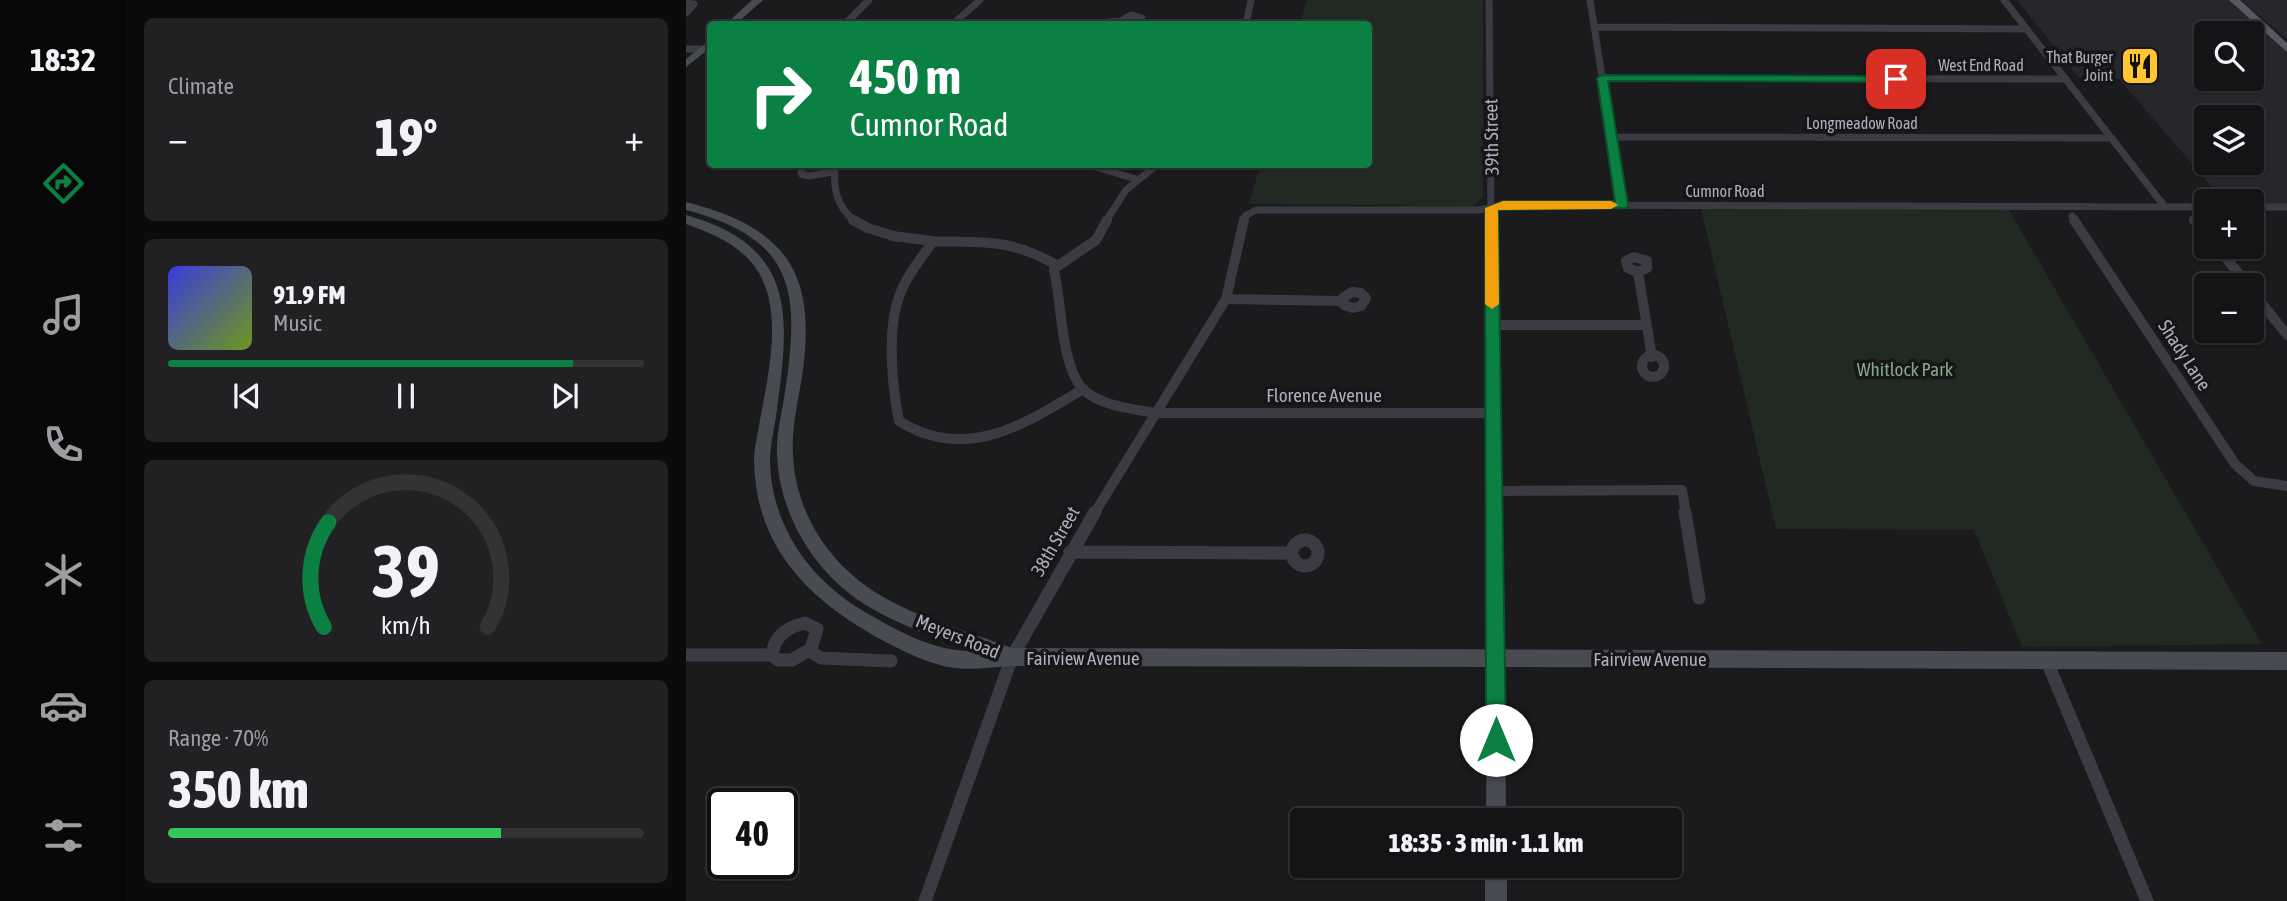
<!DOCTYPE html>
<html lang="en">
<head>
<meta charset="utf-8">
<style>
  :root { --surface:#141416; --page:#212123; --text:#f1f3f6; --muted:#9d9ea1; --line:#333335; --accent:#0b8043 }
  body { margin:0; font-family:"Asap Condensed",sans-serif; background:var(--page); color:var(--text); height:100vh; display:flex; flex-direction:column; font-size:26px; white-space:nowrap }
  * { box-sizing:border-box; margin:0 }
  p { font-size:23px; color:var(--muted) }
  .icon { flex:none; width:38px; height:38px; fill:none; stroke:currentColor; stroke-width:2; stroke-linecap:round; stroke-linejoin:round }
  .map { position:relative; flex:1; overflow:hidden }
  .sheet { display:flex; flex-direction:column; gap:18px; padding:18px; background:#0b0b0c; width:560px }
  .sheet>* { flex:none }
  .banner { position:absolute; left:21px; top:21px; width:665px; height:147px; border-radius:7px; box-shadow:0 2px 5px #0004,0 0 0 2px var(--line); background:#0b8043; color:#fff; overflow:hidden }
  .controls { position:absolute; left:1508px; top:21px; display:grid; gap:14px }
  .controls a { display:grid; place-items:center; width:70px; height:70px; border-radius:7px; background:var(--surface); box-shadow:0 2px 5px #0004,0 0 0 2px var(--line); font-size:35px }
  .speed { position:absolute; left:21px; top:788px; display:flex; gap:14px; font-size:35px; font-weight:700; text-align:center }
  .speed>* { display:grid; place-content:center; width:91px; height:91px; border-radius:50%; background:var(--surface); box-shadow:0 2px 5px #0004,0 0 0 2px var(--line); line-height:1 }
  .speed .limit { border:4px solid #111; border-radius:10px; background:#fff; color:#111 }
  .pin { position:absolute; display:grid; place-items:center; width:60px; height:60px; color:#fff; margin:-30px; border-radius:14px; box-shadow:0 4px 10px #0006 }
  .me { position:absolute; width:77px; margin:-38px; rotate:0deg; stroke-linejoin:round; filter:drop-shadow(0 0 5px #0008) }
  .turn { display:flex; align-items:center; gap:24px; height:147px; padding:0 28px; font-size:32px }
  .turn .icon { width:91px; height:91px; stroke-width:2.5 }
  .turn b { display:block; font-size:49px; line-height:60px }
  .big { font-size:52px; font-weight:800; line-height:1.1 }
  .sheet .card { flex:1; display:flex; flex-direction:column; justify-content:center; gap:10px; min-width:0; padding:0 24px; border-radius:10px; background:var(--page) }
  .sheet .dial { align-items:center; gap:0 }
  .dial svg { height:182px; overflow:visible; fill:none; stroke:var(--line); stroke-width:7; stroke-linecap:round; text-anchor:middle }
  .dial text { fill:var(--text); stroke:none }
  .song { display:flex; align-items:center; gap:21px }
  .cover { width:84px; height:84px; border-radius:10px; background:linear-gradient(135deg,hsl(240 70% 55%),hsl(80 70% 35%)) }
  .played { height:7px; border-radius:4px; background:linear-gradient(90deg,var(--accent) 85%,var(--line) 85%) }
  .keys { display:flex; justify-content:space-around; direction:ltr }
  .heat { display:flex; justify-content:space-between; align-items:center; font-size:38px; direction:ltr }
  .charge { height:10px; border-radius:5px; background:linear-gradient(90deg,#34c759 70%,var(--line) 0) }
  .trip { position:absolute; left:604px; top:808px; width:392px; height:70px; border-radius:7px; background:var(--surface); box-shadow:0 2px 5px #0004,0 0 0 2px var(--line); font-weight:800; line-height:70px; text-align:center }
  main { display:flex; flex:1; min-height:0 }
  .tab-bar { display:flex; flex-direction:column; width:126px; justify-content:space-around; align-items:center; background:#080809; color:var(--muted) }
  .tab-bar .icon { width:49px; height:49px }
  .tab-bar .active { color:var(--accent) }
  .tab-bar b { font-size:32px; color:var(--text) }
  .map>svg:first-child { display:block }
  .built { fill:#27262a; fill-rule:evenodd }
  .green { fill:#202922 }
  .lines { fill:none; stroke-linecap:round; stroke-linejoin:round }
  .street-far2 { stroke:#3b3c43; stroke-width:7 }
  .street-far1 { stroke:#3b3c43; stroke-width:10 }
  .street { stroke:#3b3c43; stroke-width:13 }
  .secondary { fill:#494b53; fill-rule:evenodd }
  .primary { fill:#575862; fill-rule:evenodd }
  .route { fill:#0b8043; stroke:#07532c; stroke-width:2 }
  .slow { fill:#f59e0b }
  .labels { text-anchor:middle; stroke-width:7; stroke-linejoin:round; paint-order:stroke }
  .far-poi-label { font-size:16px; fill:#acb0bd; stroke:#161518; text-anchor:end }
  .far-street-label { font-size:16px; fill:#acb0bd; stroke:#161518 }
  .street-label { font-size:19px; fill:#acb0bd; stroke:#161518 }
  .park-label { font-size:19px; fill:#82aa87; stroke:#161518 }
</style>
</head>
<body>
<main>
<nav class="tab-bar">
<b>18:32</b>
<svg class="icon active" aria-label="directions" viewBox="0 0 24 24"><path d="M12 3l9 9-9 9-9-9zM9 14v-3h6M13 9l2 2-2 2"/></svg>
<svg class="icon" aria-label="music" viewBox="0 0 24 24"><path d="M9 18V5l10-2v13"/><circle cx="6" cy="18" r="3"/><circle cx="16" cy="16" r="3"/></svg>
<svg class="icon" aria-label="phone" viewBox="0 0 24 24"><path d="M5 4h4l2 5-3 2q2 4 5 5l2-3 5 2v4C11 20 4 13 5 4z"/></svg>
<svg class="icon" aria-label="climate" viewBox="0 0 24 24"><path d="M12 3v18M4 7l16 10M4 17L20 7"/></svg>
<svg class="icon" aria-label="car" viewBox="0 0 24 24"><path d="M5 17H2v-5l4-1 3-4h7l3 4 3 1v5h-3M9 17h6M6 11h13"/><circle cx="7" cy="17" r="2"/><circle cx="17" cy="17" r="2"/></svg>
<svg class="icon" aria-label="filters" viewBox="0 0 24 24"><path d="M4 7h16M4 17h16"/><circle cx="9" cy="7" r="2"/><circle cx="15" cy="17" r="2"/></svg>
</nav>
<section class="sheet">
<div class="card"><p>Climate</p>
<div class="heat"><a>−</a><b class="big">19°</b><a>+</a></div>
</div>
<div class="card">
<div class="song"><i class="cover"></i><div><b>91.9 FM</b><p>Music</p></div></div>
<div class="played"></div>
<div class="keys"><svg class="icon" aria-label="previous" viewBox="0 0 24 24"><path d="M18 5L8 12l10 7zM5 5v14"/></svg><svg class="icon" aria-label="pause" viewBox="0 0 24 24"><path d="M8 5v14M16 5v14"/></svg><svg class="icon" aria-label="next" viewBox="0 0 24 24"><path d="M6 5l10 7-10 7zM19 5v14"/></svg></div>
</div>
<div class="card dial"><svg viewBox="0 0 100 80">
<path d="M14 69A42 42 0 1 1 86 69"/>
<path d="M14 69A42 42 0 0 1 16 23" stroke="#0b8043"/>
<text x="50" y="56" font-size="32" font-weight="700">39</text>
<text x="50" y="72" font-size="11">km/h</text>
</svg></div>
<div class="card"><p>Range · 70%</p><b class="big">350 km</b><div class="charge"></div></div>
</section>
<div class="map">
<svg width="1601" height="901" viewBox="0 0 1601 901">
  <rect width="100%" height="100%" fill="#1b1a1d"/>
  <path class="built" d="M1331 0H1550L1601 45V207H1566V201H1538L1433 79 1393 78ZM1521 33H1566V79H1521ZM1521 117H1566V163H1521Z
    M1556 0H1601V39L1570 13Z"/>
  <path class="green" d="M621 0H797V197L787 206 563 204 574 165 682 164V24H614Z
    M1015 209 1323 210 1576 644 1336 647 1288 530 1090 529Z"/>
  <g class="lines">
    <path class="street-far2" d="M803 0 805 221
      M904 0 936 205
      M1318 0 1479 207
      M0 3 8 4 0 13
      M445 15 456 18 446 24 435 21Z
      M159 24 183 0
      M267 24 294 0
      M400 24 435 21
      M560 24 565 0
      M908 27 1341 29
      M0 49H17
      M916 78 1380 79
      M925 137 1426 138
      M122 164 115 169V174L123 176 147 172
      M149 164C147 188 150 206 169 221
      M400 164 450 179
      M1566 207H1601
      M1386 216 1389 221
      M1508 219 1510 221
      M420 221 440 190 472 164
      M558 221 559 216 570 210H793L817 205 1521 207"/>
    <path class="street-far1" d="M167 220 182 228 211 237
      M805 220 808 514
      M1388 220 1549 464 1568 481 1601 486
      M1508 220 1521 234
      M206 236 247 241C235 259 220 276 213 297 201 330 206 387 213 421 280 463 339 424 397 389
      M241 241C295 243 323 237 372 266
      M1531 247 1562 285
      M948 257 961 261V268L952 272 942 268 940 261Z
      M372 266 368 270C376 302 374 366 398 390 415 406 447 409 469 413H807
      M372 266 410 240 421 220
      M952 272 966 357
      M1566 291 1601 335
      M666 292 675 293 680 298 675 306 667 308 658 305 657 298Z
      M540 299 656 301
      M806 325H961
      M956 366a11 11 0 1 1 22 0a11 11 0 1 1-22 0Z
      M808 491 996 490 1000 514
      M408 514 540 299 558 220"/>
    <path class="street" d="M808 512 810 659
      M999 512 1013 598
      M606 553a13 13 0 1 1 26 0a13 13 0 1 1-26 0Z
      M384 552 604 553
      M119 623 131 629 125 649 106 660H92L86 655C88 636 101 627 119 623Z
      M123 651 135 658 205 661
      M0 655H86
      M1360 659 1461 901
      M239 901 326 657 409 512"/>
    <path class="secondary" d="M66 0H77L50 24H40Z
      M24 40V48L0 67V59Z
      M0 202C98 227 130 270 117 370 113 398 105 427 107 455 109 500 130 542 163 572 207 613 272 627 326 648L1601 652V670L819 667 820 821H800L801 667 326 666C305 667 283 671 262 667 238 662 215 650 194 639 123 600 70 548 68 462 68 448 72 434 74 420 82 376 97 314 73 273 57 246 28 234 0 224V215C110 246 104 314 91 409 89 426 84 444 84 462 86 527 124 580 179 612 212 631 248 652 288 651 241 634 186 617 150 582 116 550 93 503 91 455 90 434 96 413 99 392 114 292 110 239 0 210Z
      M799 866H821V901H799Z"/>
    <path class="primary" d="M1543 0H1554L1601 43V52Z"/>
  </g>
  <path class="route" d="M916 75 1210 76 1215 79 1210 82 922 81 942 205 941 208 812 210 820 740 817 747 810 750 803 747 800 740 799 208 817 201H929L911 78Z"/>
  <path class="slow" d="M817 201H925L932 205 925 209 812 210 813 304 806 309 799 304V208Z"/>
  <defs>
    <symbol id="restaurant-square" viewBox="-11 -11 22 22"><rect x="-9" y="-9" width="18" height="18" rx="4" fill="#ffc631" stroke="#161518"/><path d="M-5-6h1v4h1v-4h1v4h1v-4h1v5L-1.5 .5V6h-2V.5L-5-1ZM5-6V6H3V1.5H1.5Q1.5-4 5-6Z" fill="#111"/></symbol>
  </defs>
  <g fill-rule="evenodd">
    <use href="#restaurant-square" x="1432" y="44" width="44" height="44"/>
  </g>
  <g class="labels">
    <g class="far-poi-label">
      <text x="1427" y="63">That Burger<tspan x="1427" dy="18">Joint</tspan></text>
    </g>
    <g class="far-street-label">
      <text x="1295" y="71">West End Road</text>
      <text x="1176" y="129">Longmeadow Road</text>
      <text x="1039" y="197">Cumnor Road</text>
    </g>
    <g class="street-label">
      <text transform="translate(805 137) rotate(-91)" y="7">39th Street</text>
      <text transform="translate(1499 355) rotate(57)" y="7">Shady Lane</text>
      <text x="638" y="402">Florence Avenue</text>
      <text transform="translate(369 541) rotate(-60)" y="7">38th Street</text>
      <text transform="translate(272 636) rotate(22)" y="7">Meyers Road</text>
      <text x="397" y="665">Fairview Avenue</text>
      <text x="964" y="666">Fairview Avenue</text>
    </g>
    <g class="park-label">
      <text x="1219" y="376">Whitlock Park</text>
    </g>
  </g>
</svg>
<div class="controls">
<a><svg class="icon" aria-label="search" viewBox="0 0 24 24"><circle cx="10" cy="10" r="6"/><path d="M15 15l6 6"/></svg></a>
<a><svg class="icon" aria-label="layers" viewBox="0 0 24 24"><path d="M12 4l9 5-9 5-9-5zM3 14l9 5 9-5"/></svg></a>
<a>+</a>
<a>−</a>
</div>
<div class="speed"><div class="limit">40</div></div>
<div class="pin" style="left:1210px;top:79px;background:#d93025"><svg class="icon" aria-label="arrive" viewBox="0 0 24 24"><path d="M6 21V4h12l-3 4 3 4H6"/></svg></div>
<svg class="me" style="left:810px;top:740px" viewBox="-20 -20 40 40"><circle r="19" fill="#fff"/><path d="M0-13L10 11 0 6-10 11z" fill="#0b8043"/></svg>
<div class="trip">18:35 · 3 min · 1.1 km</div>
<div class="banner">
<div class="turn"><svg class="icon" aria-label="right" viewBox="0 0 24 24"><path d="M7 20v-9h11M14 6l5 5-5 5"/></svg><div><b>450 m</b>Cumnor Road</div></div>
</div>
</div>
</main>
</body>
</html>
